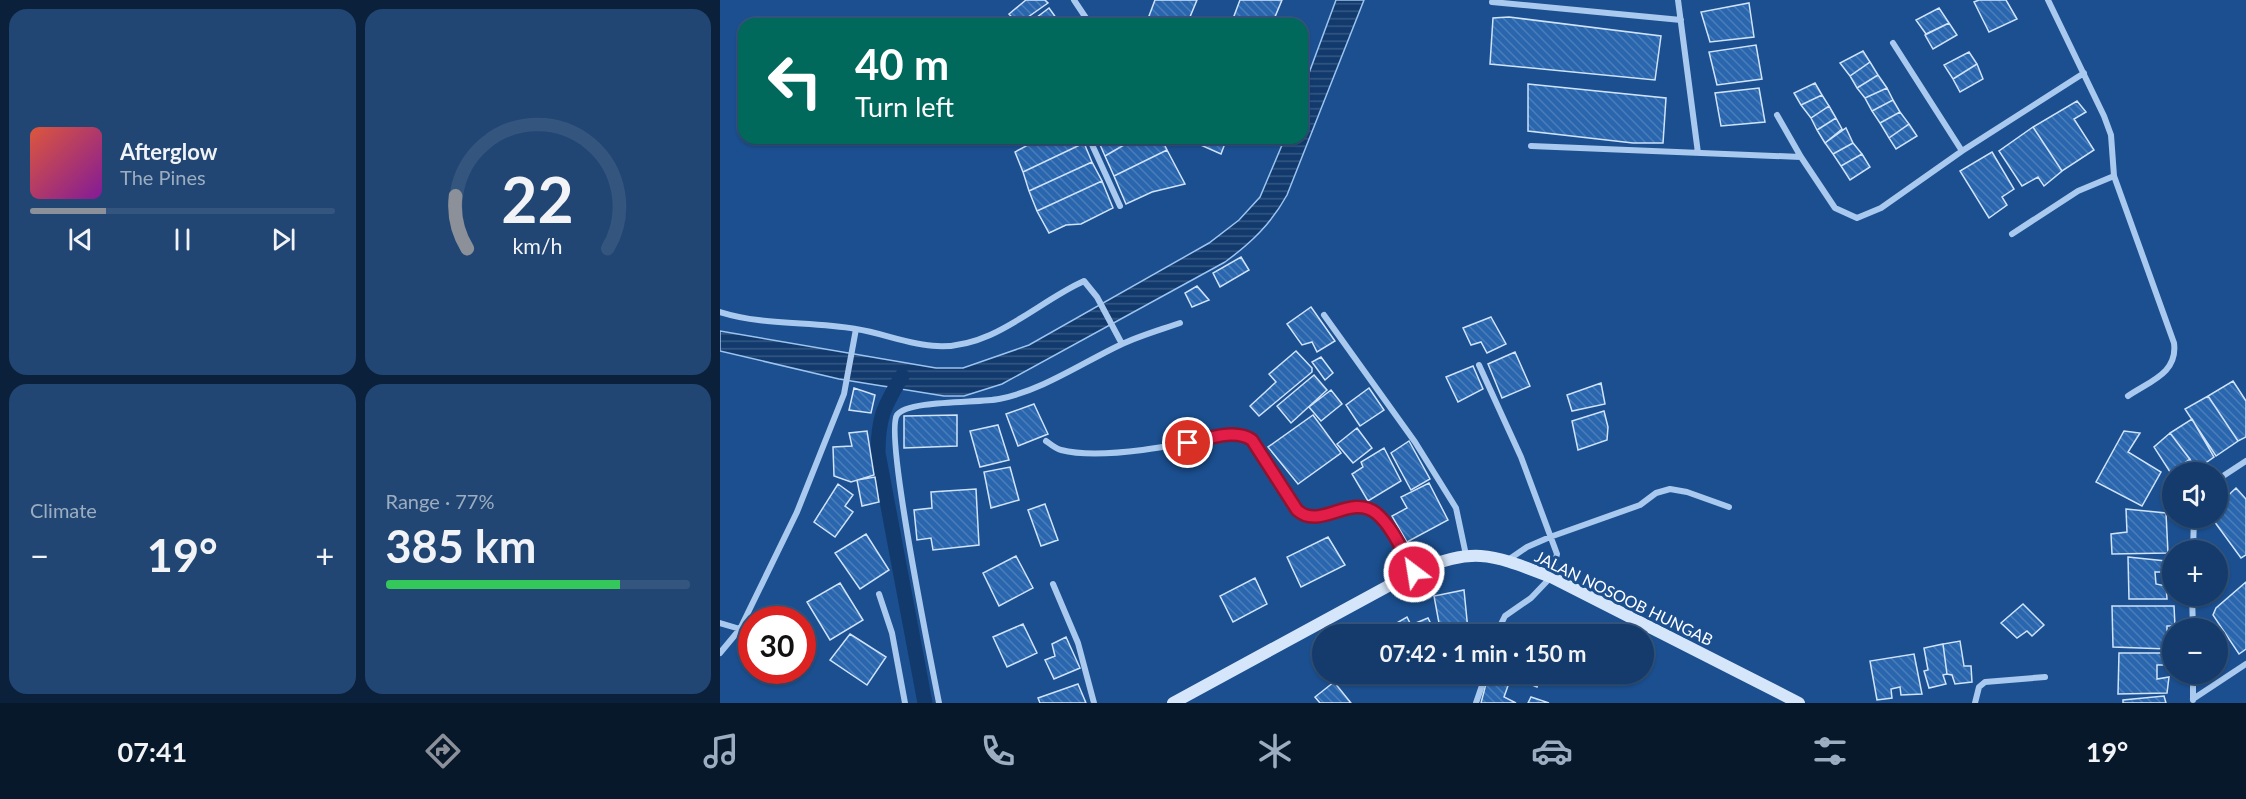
<!DOCTYPE html>
<html lang="en">
<head>
<meta charset="utf-8">
<style>
  :root { --surface:#143b6b; --page:#214673; --text:#f1f3f6; --muted:#9dadc1; --line:#33557e; --accent:#8c9099 }
  body { margin:0; font-family:Lato,sans-serif; background:var(--page); color:var(--text); height:100vh; display:flex; flex-direction:column; font-size:22px; white-space:nowrap }
  * { box-sizing:border-box; margin:0 }
  p { font-size:20px; color:var(--muted) }
  .icon { flex:none; width:33px; height:33px; fill:none; stroke:currentColor; stroke-width:2; stroke-linecap:round; stroke-linejoin:round }
  .map { position:relative; flex:1; overflow:hidden }
  .drawer { display:flex; flex-direction:column; gap:9px; padding:9px; background:#0b203b; width:720px }
  .drawer>* { flex:none }
  .hud { position:absolute; left:18px; top:18px; width:570px; height:126px; border-radius:18px; box-shadow:0 2px 4px #0004,0 0 0 2px var(--line); background:#00695c; color:#fff; overflow:hidden }
  .buttons { position:absolute; left:1442px; top:462px; display:grid; gap:12px }
  .buttons a { display:grid; place-items:center; width:66px; height:66px; border-radius:50%; background:var(--surface); box-shadow:0 2px 4px #0004,0 0 0 2px var(--line); font-size:30px }
  .speed { position:absolute; left:18px; top:606px; display:flex; gap:12px; font-size:30px; font-weight:700; text-align:center }
  .speed>* { display:grid; place-content:center; width:78px; height:78px; border-radius:50%; background:var(--surface); box-shadow:0 2px 4px #0004,0 0 0 2px var(--line); line-height:1 }
  .speed .limit { border:9px solid #d22; background:#fff; color:#111 }
  .pin { position:absolute; display:grid; place-items:center; width:51px; height:51px; color:#fff; margin:-26px; border:3px solid #fff; border-radius:50%; box-shadow:0 2px 6px #0007 }
  .me { position:absolute; width:66px; margin:-33px; rotate:329deg; stroke-linejoin:round; filter:drop-shadow(0 0 4px #0008) }
  .turn { display:flex; align-items:center; gap:21px; height:126px; padding:0 18px; font-size:27px }
  .turn .icon { width:78px; height:78px; stroke-width:2.5 }
  .turn b { display:block; font-size:42px; line-height:51px }
  .big { font-size:45px; font-weight:700; line-height:1.1 }
  .drawer .card { flex:1; display:flex; flex-direction:column; justify-content:center; gap:9px; min-width:0; padding:0 21px; border-radius:18px; background:var(--page) }
  .drawer .dial { align-items:center; gap:0 }
  .dial svg { height:156px; overflow:visible; fill:none; stroke:var(--line); stroke-width:7; stroke-linecap:round; text-anchor:middle }
  .dial text { fill:var(--text); stroke:none }
  .song { display:flex; align-items:center; gap:18px }
  .cover { width:72px; height:72px; border-radius:9px; background:linear-gradient(135deg,hsl(10 70% 55%),hsl(290 70% 35%)) }
  .played { height:6px; border-radius:3px; background:linear-gradient(90deg,var(--accent) 25%,var(--line) 25%) }
  .keys { display:flex; justify-content:space-around; direction:ltr }
  .heat { display:flex; justify-content:space-between; align-items:center; font-size:33px; direction:ltr }
  .charge { height:9px; border-radius:4px; background:linear-gradient(90deg,#34c759 77%,var(--line) 0) }
  .drawer .tiles { flex:1; display:grid; gap:9px; grid-template-columns:repeat(2,1fr) }
  .trip { position:absolute; left:592px; top:624px; width:342px; height:60px; border-radius:30px; background:var(--surface); box-shadow:0 2px 4px #0004,0 0 0 2px var(--line); font-weight:700; line-height:60px; text-align:center }
  .tabs { display:flex; height:96px; justify-content:space-around; align-items:center; background:#08182b; color:var(--muted) }
  .tabs .icon { width:42px; height:42px }
  .tabs .selected { color:var(--accent) }
  .tabs b { font-size:27px; color:var(--text) }
  main { display:flex; flex:1; min-height:0 }
  .map>svg:first-child { display:block }
  .water { fill:url(#water-rules); stroke:#9cc4f0; stroke-width:1.5 }
  .lines { fill:none; stroke-linecap:round; stroke-linejoin:round }
  .canal { stroke:#123a6d; stroke-width:15 }
  .building { fill:url(#building-back-hatch); stroke:#cfe3fa; stroke-width:1.5 }
  .street { stroke:#a9c9ee; stroke-width:6 }
  .secondary { stroke:#d6e6fa; stroke-width:12 }
  .route-casing { stroke:#92132f; stroke-width:15 }
  .route { stroke:#e11d48; stroke-width:10 }
  .labels { text-anchor:middle; stroke-width:6; stroke-linejoin:round; paint-order:stroke }
  .street-label { font-size:16px; fill:#fff; stroke:#1b4f8f }
</style>
</head>
<body>
<main>
<section class="drawer">
<div class="tiles">
<div class="card">
<div class="song"><i class="cover"></i><div><b>Afterglow</b><p>The Pines</p></div></div>
<div class="played"></div>
<div class="keys"><svg class="icon" aria-label="previous" viewBox="0 0 24 24"><path d="M18 5L8 12l10 7zM5 5v14"/></svg><svg class="icon" aria-label="pause" viewBox="0 0 24 24"><path d="M8 5v14M16 5v14"/></svg><svg class="icon" aria-label="next" viewBox="0 0 24 24"><path d="M6 5l10 7-10 7zM19 5v14"/></svg></div>
</div>
<div class="card dial"><svg viewBox="0 0 100 80">
<path d="M14 69A42 42 0 1 1 86 69"/>
<path d="M14 69A42 42 0 0 1 8 42" stroke="#8c9099"/>
<text x="50" y="56" font-size="32" font-weight="700">22</text>
<text x="50" y="72" font-size="11">km/h</text>
</svg></div>
<div class="card"><p>Climate</p>
<div class="heat"><a>−</a><b class="big">19°</b><a>+</a></div>
</div>
<div class="card"><p>Range · 77%</p><b class="big">385 km</b><div class="charge"></div></div>
</div>
</section>
<div class="map">
<svg width="1526" height="703" viewBox="0 0 1526 703">
  <defs>
    <pattern id="water-rules" width="6" height="5" patternUnits="userSpaceOnUse" patternTransform="scale(1.5)"><rect width="6" height="5" fill="#123a6d"/><path d="M0 2.5h6" fill="none" stroke="#365883"/></pattern>
    <pattern id="building-back-hatch" width="6" height="6" patternUnits="userSpaceOnUse" patternTransform="scale(1.5)"><rect width="6" height="6" fill="#2a66ad"/><path d="M-1 5l2 2M0 0l6 6M5-1l2 2" fill="none" stroke="#4a7db9"/></pattern>
  </defs>
  <rect width="100%" height="100%" fill="#1b4f8f"/>
  <path class="water" d="M616 0H644L567 195C551 224 531 243 505 262L282 384 244 396H224L119 379 0 351V331L216 368H243L309 345 489 243 519 220 540 197 565 138H582V92Z"/>
  <g class="lines">
    <path class="canal" d="M182 376C164 407 158 417 158 453L205 703"/>
  </g>
  <path class="building" d="M306 0H325L328 3 298 24 289 14Z
    M435 0H477L467 24H426Z
    M520 0H562L552 24H511Z
    M1259 0H1286L1297 19 1269 32 1254 2Z
    M1029 3 1034 37 990 42 981 12Z
    M329 8 339 22 337 24H308Z
    M1219 8 1229 23 1206 34 1196 20Z
    M789 17 941 36 935 80 770 64 773 18Z
    M1229 23 1237 35 1213 49 1205 35Z
    M1036 45 1042 79 997 85 989 52Z
    M1143 51 1150 62 1130 76 1120 63Z
    M1249 52 1257 64 1233 79 1224 65Z
    M1150 62 1158 75 1137 88 1130 76Z
    M1257 64 1263 79 1240 92 1233 79Z
    M1158 75 1167 88 1145 98 1137 88Z
    M1095 83 1102 95 1081 105 1074 93Z
    M808 84 946 98 943 143H913L808 131Z
    M1039 88 1045 122 1001 126 995 93Z
    M1167 88 1173 100 1152 111 1145 98Z
    M1102 95 1109 106 1091 118 1081 105Z
    M1173 100 1180 112 1160 123 1152 111Z
    M1357 101 1366 112 1354 119 1374 150 1342 171 1313 127Z
    M1109 106 1116 118 1097 130 1091 118Z
    M1180 112 1189 124 1169 138 1160 123Z
    M1116 118 1122 129 1105 143 1097 130Z
    M1189 124 1197 136 1176 149 1169 138Z
    M1313 127 1342 171 1324 186 1318 177 1302 186 1279 151Z
    M1126 128 1133 143 1113 154 1105 143Z
    M321 138H361L364 143 303 172 295 152Z
    M377 138H416L385 156Z
    M416 138H441L447 150 394 176 385 156Z
    M465 138H507L501 154Z
    M364 143 372 162 309 191 303 172Z
    M1133 143 1142 154 1121 166 1113 154Z
    M447 150 465 184 432 192 406 204 394 176Z
    M1272 152 1294 189 1282 197 1287 205 1269 218 1240 171Z
    M1142 154 1150 167 1130 180 1121 166Z
    M372 162 382 181 317 211 309 191Z
    M382 181 393 208 361 224 346 225 329 233 317 211Z
    M521 257 529 270 500 287 493 273Z
    M477 286 489 300 472 307 465 293Z
    M591 307 615 341 597 352 592 342 582 345 567 324Z
    M771 317 786 344 767 353 761 342 751 345 743 328Z
    M576 351 592 368V372L539 416 530 406 556 382 549 374Z
    M795 352 810 386 782 398 768 364Z
    M601 357 613 373 605 380 592 362Z
    M753 366 763 389 738 402 726 377Z
    M594 375 607 390 571 423 557 406Z
    M1513 381 1526 401V437L1518 441 1488 396Z
    M881 383 885 404 852 411 847 395Z
    M134 388 155 395 151 413 129 410Z
    M649 388 664 410 640 426 626 405Z
    M611 390 622 404 601 421 589 407Z
    M1488 396 1518 441 1496 456 1465 409Z
    M314 404 328 434 298 446 286 414Z
    M884 411 888 427 887 440 858 450 852 421Z
    M237 415V446L184 448V416Z
    M593 415 621 453 578 484 548 447Z
    M1472 419 1494 457 1477 469 1450 433Z
    M278 425 289 460 260 467 250 431Z
    M637 428 652 448 633 463 617 444Z
    M147 431 154 475 131 482 114 476 113 447 132 446 129 433Z
    M1404 431 1420 433 1408 452 1441 472 1422 506 1376 482Z
    M1450 433 1470 459 1463 464 1468 472H1452V475L1434 447Z
    M689 441 710 479 691 490 671 453Z
    M664 448 681 481 648 501 632 474 643 467 641 462Z
    M290 467 299 500 271 508 264 472Z
    M155 477 159 502 142 506 137 480Z
    M709 483 728 520 687 542 672 516 687 508 681 497Z
    M118 484 133 495 125 506 133 512 115 537 94 522Z
    M1516 488 1526 499V555L1521 558 1494 521 1497 518 1498 505Z
    M256 489 259 545 213 550 211 538 197 540 194 510 212 508 211 492Z
    M325 504 338 540 321 546 308 510Z
    M1406 509 1446 513 1448 553 1392 554 1391 534 1407 532Z
    M146 534 169 570 140 589 115 553Z
    M608 537 625 565 581 587 567 557Z
    M296 556 313 588 279 606 263 573Z
    M1408 557 1446 561V572H1435L1436 584 1446 586 1447 599H1409Z
    M535 578 547 604 513 622 500 596Z
    M1526 582V649L1519 654 1493 615 1496 608Z
    M120 583 143 620 110 640 87 602Z
    M744 590 748 630 721 634 714 596Z
    M1303 604 1324 625 1312 636 1307 631 1297 638 1281 623Z
    M1392 606H1454L1455 626H1447V649L1393 647Z
    M687 617 691 625 708 618 716 634H672L668 628Z
    M303 624 317 653 287 667 273 637Z
    M799 627 811 634H794Z
    M130 634 166 657 147 685 110 660Z
    M346 637 360 668 334 679 325 660 335 656 332 644Z
    M1240 641 1244 666H1251L1252 682 1235 684 1232 675 1227 674 1223 644Z
    M1223 644 1227 674 1223 675 1226 684 1209 688 1204 671 1208 670 1204 648Z
    M1399 653H1445L1447 665H1437V679L1449 677 1447 693 1398 694Z
    M1194 654 1202 694 1181 695 1180 687 1171 689 1172 698 1157 700 1150 661Z
    M695 674H719L701 683Z
    M785 674H822L817 687Z
    M768 676 789 683 784 697 796 703H761Z
    M614 682 631 703H600L595 697Z
    M358 684 366 703H320L318 698Z
    M1444 696 1446 703H1403V700Z
    M811 697 829 703H808Z"/>
  <g class="lines">
    <path class="street" d="M354 0 370 24
      M958 0 978 153
      M1328 0 1384 116 1391 135 1394 176 1454 343C1458 373 1430 381 1408 396
      M772 2 961 20
      M1173 43 1242 151
      M1057 115 1081 157 1115 208 1137 218 1161 208 1242 151 1364 73
      M369 138 400 206
      M811 146 1081 157
      M1292 234 1358 191 1394 176
      M0 312C45 326 90 321 136 329
      M604 315 695 442 736 508 746 555
      M759 365 801 457 837 554 831 577 811 598 785 616 776 634
      M326 441C330 444 336 449 341 450 384 461 468 443 512 434L525 435 532 440 577 510C600 531 630 494 655 513 672 526 683 553 694 572
      M1497 480 1526 461
      M1473 550 1474 518
      M788 560 807 547 830 537 920 505 936 493 950 489 967 492 1009 507
      M333 584 358 643 374 703
      M159 594 172 633 185 703
      M1472 596 1473 628
      M0 623 20 629
      M0 653 20 629 77 512 124 394 136 329C163 333 189 345 217 346 273 349 317 302 364 281L377 297 402 344
      M1473 674V700
      M1473 699 1526 664
      M219 703C212 666 164 434 177 415 187 400 259 403 279 399 321 391 362 363 400 345 419 336 440 330 460 323
      M756 703 766 674
      M1255 703 1259 687 1265 682 1325 677"/>
    <path class="secondary" d="M453 703 694 572C755 546 771 554 831 577L1079 703"/>
  </g>
  <g class="lines">
    <defs>
      <path id="route" d="M468 443C487 439 515 428 532 440L577 510C600 531 630 493 656 513 673 527 683 553 694 572"/>
    </defs>
    <use href="#route" class="route-casing"/>
    <use href="#route" class="route"/>
  </g>
  <g class="labels">
    <g class="street-label">
      <text transform="translate(904 598) rotate(26)" y="6">JALAN NOSOOB HUNGAB</text>
    </g>
  </g>
</svg>
<div class="buttons">
<a><svg class="icon" aria-label="sound" viewBox="0 0 24 24"><path d="M4 9h4l5-4v14l-5-4H4zM17 9q2 3 0 6"/></svg></a>
<a>+</a>
<a>−</a>
</div>
<div class="speed"><div class="limit">30</div></div>
<div class="pin" style="left:468px;top:443px;background:#d93025"><svg class="icon" aria-label="arrive" viewBox="0 0 24 24"><path d="M6 21V4h12l-3 4 3 4H6"/></svg></div>
<svg class="me" style="left:694px;top:572px" viewBox="-20 -20 40 40"><circle r="17" fill="#e11d48" stroke="#fff" stroke-width="3"/><path d="M0-11L8 9 0 5-8 9z" fill="#fff"/></svg>
<div class="trip">07:42 · 1 min · 150 m</div>
<div class="hud">
<div class="turn"><svg class="icon" aria-label="left" viewBox="0 0 24 24"><path d="M17 20v-9H6M10 6l-5 5 5 5"/></svg><div><b>40 m</b>Turn left</div></div>
</div>
</div>
</main>
<nav class="tabs">
<b>07:41</b>
<svg class="icon selected" aria-label="directions" viewBox="0 0 24 24"><path d="M12 3l9 9-9 9-9-9zM9 14v-3h6M13 9l2 2-2 2"/></svg>
<svg class="icon" aria-label="music" viewBox="0 0 24 24"><path d="M9 18V5l10-2v13"/><circle cx="6" cy="18" r="3"/><circle cx="16" cy="16" r="3"/></svg>
<svg class="icon" aria-label="phone" viewBox="0 0 24 24"><path d="M5 4h4l2 5-3 2q2 4 5 5l2-3 5 2v4C11 20 4 13 5 4z"/></svg>
<svg class="icon" aria-label="climate" viewBox="0 0 24 24"><path d="M12 3v18M4 7l16 10M4 17L20 7"/></svg>
<svg class="icon" aria-label="car" viewBox="0 0 24 24"><path d="M5 17H2v-5l4-1 3-4h7l3 4 3 1v5h-3M9 17h6M6 11h13"/><circle cx="7" cy="17" r="2"/><circle cx="17" cy="17" r="2"/></svg>
<svg class="icon" aria-label="filters" viewBox="0 0 24 24"><path d="M4 7h16M4 17h16"/><circle cx="9" cy="7" r="2"/><circle cx="15" cy="17" r="2"/></svg>
<b>19°</b>
</nav>
</body>
</html>
